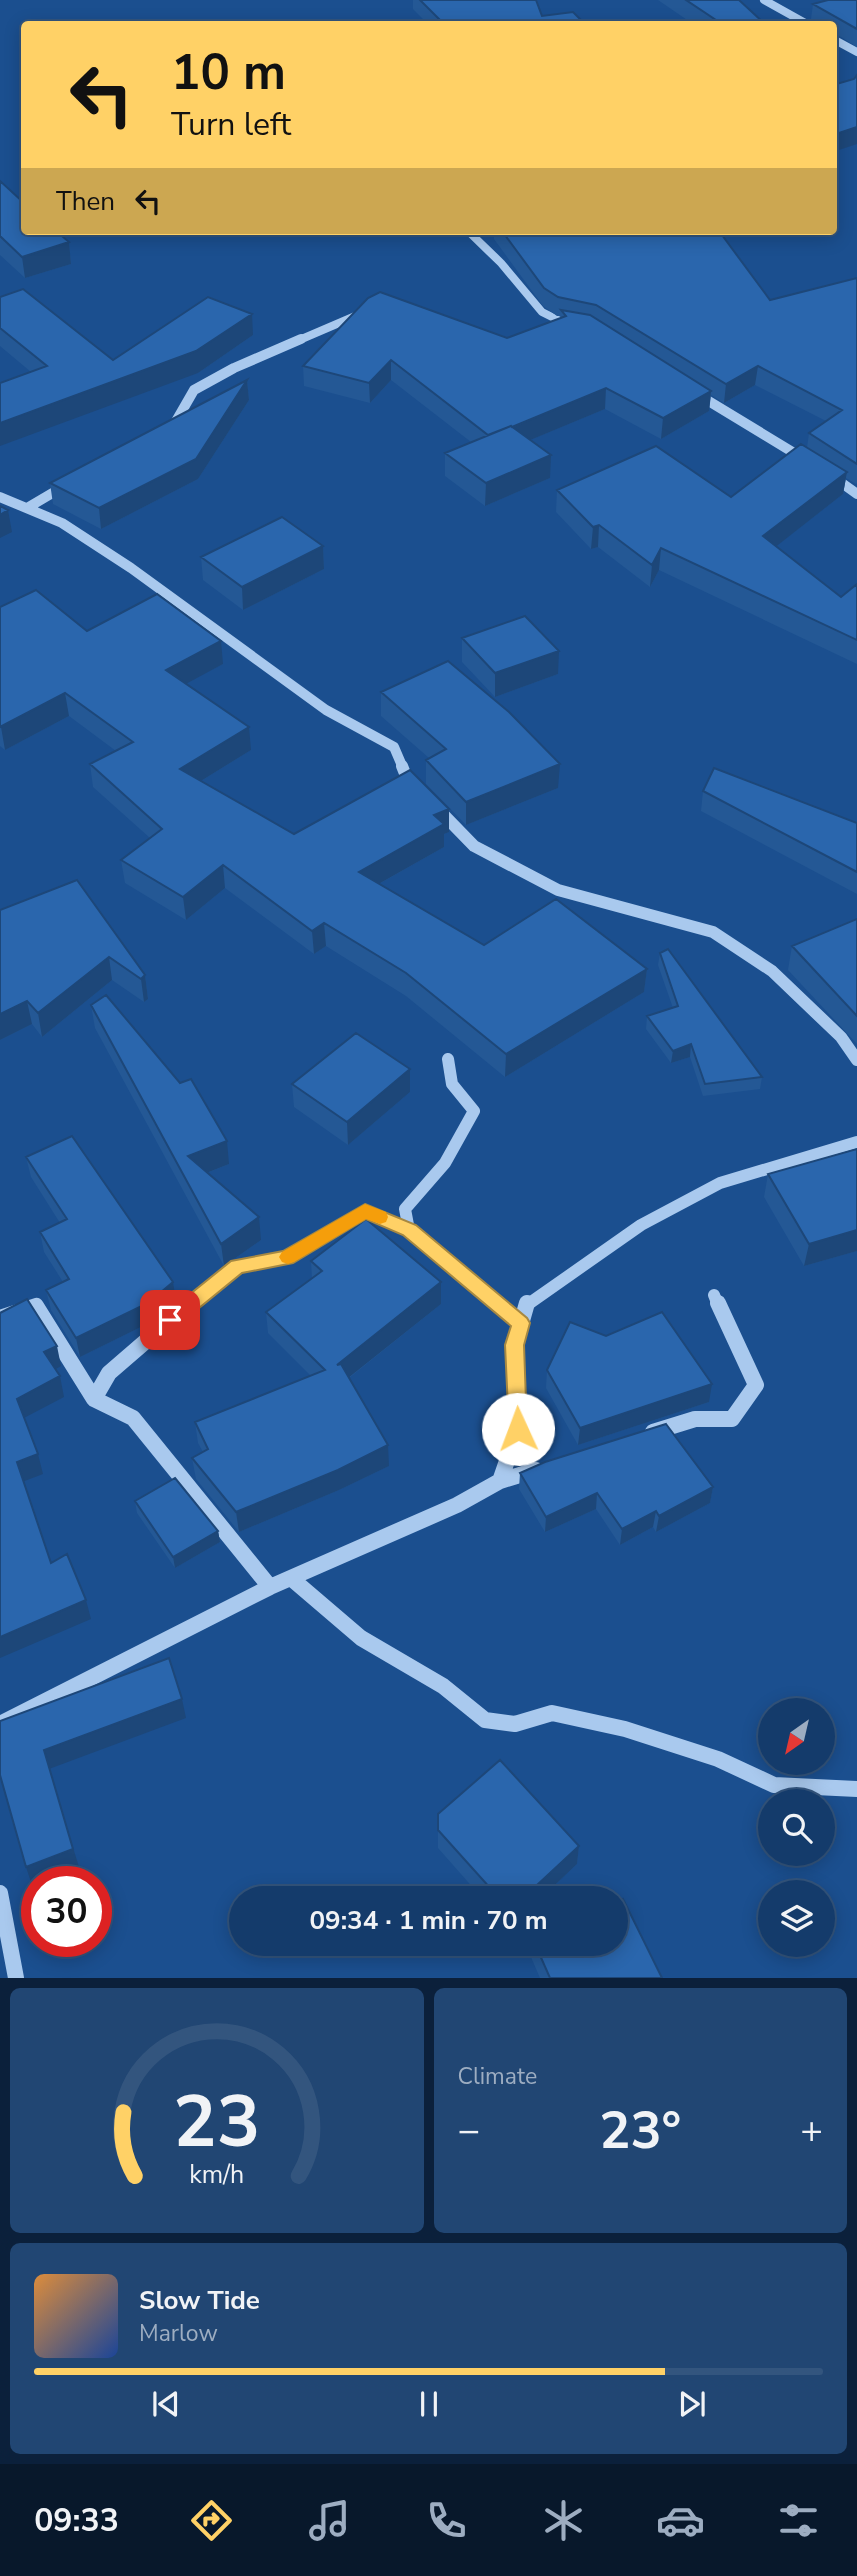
<!DOCTYPE html>
<html lang="en">
<head>
<meta charset="utf-8">
<style>
  :root { --surface:#143b6b; --page:#214673; --text:#f1f3f6; --muted:#9dadc1; --line:#33557e; --accent:#ffd166 }
  body { margin:0; font-family:"Nunito Sans",sans-serif; background:var(--page); color:var(--text); height:100vh; display:flex; flex-direction:column; font-size:26px; white-space:nowrap }
  * { box-sizing:border-box; margin:0 }
  p { font-size:23px; color:var(--muted) }
  .icon { flex:none; width:38px; height:38px; fill:none; stroke:currentColor; stroke-width:2; stroke-linecap:round; stroke-linejoin:round }
  .map { position:relative; height:1978px; overflow:hidden }
  .panel { display:flex; flex-direction:column; gap:10px; padding:10px; background:#0b203b; flex:1 }
  .panel>* { flex:none }
  .guide { position:absolute; left:21px; top:21px; width:816px; height:214px; border-radius:7px; box-shadow:0 4px 18px #0003,0 0 0 2px var(--line); background:#ffd166; color:#111; overflow:hidden }
  .needle { width:46px; rotate:214deg }
  .fabs { position:absolute; left:758px; top:1698px; display:grid; gap:14px }
  .fabs a { display:grid; place-items:center; width:77px; height:77px; border-radius:50%; background:var(--surface); box-shadow:0 4px 18px #0003,0 0 0 2px var(--line); font-size:35px }
  .speed { position:absolute; left:21px; top:1866px; display:flex; gap:14px; font-size:35px; font-weight:700; text-align:center }
  .speed>* { display:grid; place-content:center; width:91px; height:91px; border-radius:50%; background:var(--surface); box-shadow:0 4px 18px #0003,0 0 0 2px var(--line); line-height:1 }
  .speed .limit { border:10px solid #d22; background:#fff; color:#111 }
  .pin { position:absolute; display:grid; place-items:center; width:60px; height:60px; color:#fff; margin:-30px; border-radius:14px; box-shadow:0 4px 10px #0006 }
  .me { position:absolute; width:77px; margin:-38px; rotate:358deg; stroke-linejoin:round; filter:drop-shadow(0 0 5px #0008) }
  .turn { display:flex; align-items:center; gap:24px; height:147px; padding:0 35px; font-size:32px }
  .turn .icon { width:91px; height:91px; stroke-width:2.5 }
  .turn b { display:block; font-size:49px; line-height:60px }
  .then { display:flex; align-items:center; height:66px; padding:0 35px; background:#0003; gap:14px; font-size:26px }
  .big { font-size:52px; font-weight:700; line-height:1.1 }
  .panel .widget { flex:1; display:flex; flex-direction:column; justify-content:center; gap:10px; min-width:0; padding:0 24px; border-radius:10px; background:var(--page) }
  .panel .dial { align-items:center; gap:0 }
  .dial svg { height:182px; overflow:visible; fill:none; stroke:var(--line); stroke-width:7; stroke-linecap:round; text-anchor:middle }
  .dial text { fill:var(--text); stroke:none }
  .song { display:flex; align-items:center; gap:21px }
  .cover { width:84px; height:84px; border-radius:10px; background:linear-gradient(135deg,hsl(30 70% 55%),hsl(220 70% 35%)) }
  .played { height:7px; border-radius:4px; background:linear-gradient(90deg,var(--accent) 80%,var(--line) 80%) }
  .keys { display:flex; justify-content:space-around; direction:ltr }
  .heat { display:flex; justify-content:space-between; align-items:center; font-size:38px; direction:ltr }
  .panel .tiles { flex:1; display:grid; gap:10px; grid-template-columns:1fr 1fr }
  .widget:last-child { grid-column:span 2 }
  .trip { position:absolute; left:229px; top:1886px; width:399px; height:70px; border-radius:35px; background:var(--surface); box-shadow:0 4px 18px #0003,0 0 0 2px var(--line); font-weight:700; line-height:70px; text-align:center }
  .tabs { display:flex; height:112px; justify-content:space-around; align-items:center; background:#08182b; color:var(--muted) }
  .tabs .icon { width:49px; height:49px }
  .tabs .selected { color:var(--accent) }
  .tabs b { font-size:32px; color:var(--text) }
  .map>svg:first-child { display:block }
  .lines { fill:none; stroke-linecap:round; stroke-linejoin:round }
  .minor-far3 { stroke:#a9c9ee; stroke-width:8 }
  .minor-far2 { stroke:#a9c9ee; stroke-width:10 }
  .minor-far1 { stroke:#a9c9ee; stroke-width:12 }
  .minor { stroke:#a9c9ee; stroke-width:16 }
  .wall { fill:#245895 }
  .shaded-wall { fill:#1d4779 }
  .building { fill:#2a66ad; stroke:#1d4779; stroke-width:2 }
  .route { fill:#ffd166; stroke:#a68842; stroke-width:2 }
  .slow { fill:#f59e0b }
</style>
</head>
<body>
<div class="map">
<svg width="857" height="1978" viewBox="0 0 857 1978">
  <rect width="100%" height="100%" fill="#1b4f8f"/>
  <g class="lines">
    <path class="minor-far3" d="M764 0 807 24
      M833 39 857 52
      M468 231 501 263 542 312 568 325
      M297 341 360 314"/>
    <path class="minor-far2" d="M697 394 804 459
      M170 426 175 423 194 390 234 368 301 339
      M832 476 857 494
      M0 497 62 523 131 568 326 710 394 747 403 768
      M27 508 66 485"/>
    <path class="minor-far1" d="M402 766 406 776 414 784
      M439 810 474 846 558 890 713 932 772 971 841 1037 857 1060
      M409 1230 405 1209 445 1163 474 1111 452 1084 448 1059
      M714 1295 718 1305
      M188 1305 237 1267 286 1258 365 1211 409 1230 499 1305
      M527 1305 641 1225 720 1183 857 1142"/>
    <path class="minor" d="M190 1303 109 1373 94 1399 133 1418 270 1587
      M497 1303 521 1323
      M0 1318 36 1306 94 1399
      M653 1432 695 1419H732L756 1385 718 1303
      M500 1481 536 1470
      M292 1579 361 1638 443 1686 485 1720 515 1724 552 1713 625 1729 718 1759 774 1785 857 1789
      M0 1724 270 1587 457 1505 500 1481 518 1429 515 1345 527 1303
      M0 1893 16 1978"/>
  </g>
  <path class="wall" d="M413 0H420L542 16 585 24H428L413 9Z
    M658 0H739L765 24H693Z
    M857 0V47L833 32V24H820L811 19 813 4Z
    M0 181 69 242 71 264 25 278 0 255Z
    M494 231H719L770 300 857 278V483L856 484 846 478 843 494 776 546 841 597 857 584V664L659 570 650 587 598 547 591 549 556 512 557 490 731 497 807 448 809 433 826 421 755 385 724 403 711 395 709 411 661 439 605 409 530 440 550 478 485 506 445 476V453L471 442 391 380 370 403 304 386 303 366 507 338 561 318V316H557L543 306 494 239Z
    M0 297 113 360 253 335 198 373 31 372 0 346Z
    M247 380 249 400 198 479 101 529 53 504 50 483Z
    M323 546 324 569 243 610 203 580 201 557Z
    M0 607 87 631 223 664 186 683 251 750 201 781 294 834 449 832 444 834V847L379 884 484 945 647 969 644 992 505 1077 406 996 326 946 314 954 225 888 186 920 125 883 121 860 150 838 93 787 90 764 116 751 69 716 5 750 0 746Z
    M462 638 558 674 495 697 462 662Z
    M381 692 558 788 466 825 426 784V760L429 758 381 716Z
    M703 791 857 823V894L701 811Z
    M77 880 145 975 148 999 144 1002 112 980 42 1037 32 1024 0 1040V910Z
    M857 919V1044L788 970 792 946Z
    M660 953 762 1077 760 1089 703 1096 690 1057 671 1063 646 1029 647 1016 673 1008 658 965Z
    M91 1005 180 1083 229 1164 207 1173 261 1240 224 1266 95 1028Z
    M292 1084 410 1092 348 1145 294 1107Z
    M857 1149V1251L804 1266 764 1197 768 1174Z
    M26 1157 176 1301 151 1322 80 1357 51 1310 46 1290 63 1282 44 1252 40 1232 60 1223 31 1177Z
    M311 1261 441 1282V1304L349 1378 389 1466 339 1490 239 1532 196 1479 192 1458 203 1452 198 1443 195 1422 311 1376 268 1333 266 1312 312 1279Z
    M547 1370 709 1402 578 1445 546 1388Z
    M520 1473 713 1487 710 1503 656 1532 653 1527 620 1545 596 1509 545 1532 519 1489Z
    M135 1501 218 1531 220 1542 175 1568 137 1513Z
    M438 1814 579 1846 577 1864 540 1899H483L438 1848Z
    M532 1944H616L662 1978H540L531 1957Z"/>
  <path class="shaded-wall" d="M857 127V144L833 152V135Z
    M69 242 71 264 25 278 22 257Z
    M252 314 253 335 198 373 0 446V423Z
    M391 360V380L370 403 369 383Z
    M758 366 755 385 724 403 726 384Z
    M247 380 249 400 198 479 101 529 99 508Z
    M606 388 605 409 489 457 490 437Z
    M711 391 709 411 661 439 663 418Z
    M551 455 550 478 485 506 486 483Z
    M847 472 843 494 760 559 763 536Z
    M8 510 12 532 0 538V515Z
    M599 525 598 547 591 549 593 527Z
    M323 546 324 569 243 610 242 587Z
    M661 548 659 570 650 587 652 565Z
    M221 641 223 664 169 693 166 670Z
    M559 651 558 674 495 697V673Z
    M65 693 69 716 5 750 1 727Z
    M249 727 251 750 183 792 180 769Z
    M560 764 558 788 466 825V802Z
    M449 809V832L444 834V847L359 895V872L434 815Z
    M223 865 225 888 186 920 183 897Z
    M324 923 326 946 314 954 312 931Z
    M109 957 112 980 42 1037 38 1013Z
    M647 969 644 992 505 1077 506 1054Z
    M145 975 148 999 144 1002 141 979Z
    M27 1001 32 1024 0 1040V1014Z
    M691 1044 690 1057 671 1063 673 1051Z
    M410 1069V1092L348 1145 347 1122Z
    M227 1141 229 1164 191 1179 188 1156Z
    M259 1217 261 1240 224 1266 221 1244Z
    M857 1230V1251L804 1266 809 1244Z
    M173 1282 176 1301 151 1322 80 1357 76 1338Z
    M441 1282V1304L338 1386 337 1365Z
    M57 1346 61 1366 49 1373 44 1352Z
    M60 1376 64 1397 22 1419 17 1399Z
    M712 1384 709 1402 578 1445 580 1428Z
    M388 1445 389 1466 339 1490 239 1532 236 1512Z
    M38 1454 43 1474 22 1482 17 1462Z
    M713 1487 710 1503 656 1532 659 1516Z
    M597 1493 596 1509 545 1532 546 1517Z
    M656 1511 653 1527 620 1545 622 1529Z
    M218 1531 220 1542 175 1568 173 1557Z
    M86 1600 91 1619 0 1658V1637Z
    M182 1699 186 1718 49 1769 79 1867 43 1881H37V1883L32 1885 26 1867 44 1750Z
    M579 1846 577 1864 540 1899H522Z"/>
  <path class="building" d="M420 0H536L542 16 573 12 585 24H444Z
    M686 0H739L765 24H722Z
    M828 0H857V29L813 4Z
    M857 75V127L833 135V85L854 79Z
    M0 181 24 203V231H56L69 242 22 257 0 236Z
    M502 231H719L770 300 857 278V464L809 433 842 410 758 366 726 384 596 305 558 297 544 288Z
    M23 289 113 360 208 297 252 314 196 351 0 423V383L47 366 0 328V297Z
    M380 292 507 338 566 316 561 310 590 315 711 391 663 418 606 388 512 427 511 426 488 435 391 360 369 383 303 366 368 298Z
    M247 380 196 459 99 508 50 483Z
    M511 426 551 455 486 483 445 453Z
    M801 444 847 472 763 536 841 597 857 584V640L661 548 652 565 599 525 593 527 557 490 656 446 731 497Z
    M0 506 8 510 0 515Z
    M282 517 323 546 242 587 201 557Z
    M36 590 87 631 157 594 221 641 166 670 249 727 180 769 294 834 410 770 449 809 434 815 444 824 359 872 484 945 556 899 647 969 506 1054 406 973 324 923 312 931 223 865 183 897 121 860 162 829 90 764 133 742 65 693 0 727V607Z
    M525 616 559 651 495 673 462 638Z
    M448 661 509 712 560 764 466 802 426 760 446 749 381 692Z
    M714 768 857 823V872L703 791Z
    M77 880 145 975 141 979 109 957 38 1013 27 1001 0 1014V910Z
    M857 919V1016L792 946Z
    M668 949 762 1077 705 1084 691 1044 673 1051 647 1016 678 1006 660 953Z
    M106 995 180 1083 191 1079 227 1141 188 1156 259 1217 221 1244 91 1005Z
    M356 1033 410 1069 347 1122 292 1084Z
    M72 1136 173 1282 148 1303 76 1338 46 1290 69 1279 40 1232 67 1219 26 1157Z
    M857 1149V1230L809 1244 768 1174Z
    M366 1219 441 1282 337 1365 341 1364 388 1445 338 1470 236 1512 192 1458 208 1449 195 1422 325 1370 266 1312 322 1271 311 1261Z
    M27 1299 57 1346 44 1352 60 1376 17 1399 38 1454 17 1462 51 1563 67 1554 86 1600 0 1637V1313Z
    M662 1312 712 1384 580 1428 547 1370 570 1322 606 1336Z
    M666 1424 713 1487 659 1516 656 1511 622 1529 597 1493 546 1517 520 1473 545 1462Z
    M175 1478 218 1531 173 1557 135 1501Z
    M169 1658 182 1699 44 1750 73 1849 26 1867 0 1775V1721Z
    M500 1760 579 1846 522 1899H500L438 1830V1814Z
    M623 1899 662 1978H550L535 1944H616V1903Z"/>
  <path class="route" d="M365 1204 416 1225 527 1318 530 1323 524 1345 527 1429 525 1435 518 1438 511 1435 509 1429 505 1345 511 1326 403 1235 366 1219 293 1263 242 1273 177 1326 170 1328 164 1326 161 1320 164 1315 231 1261 283 1251Z"/>
  <path class="slow" d="M365 1204 386 1212 388 1217 386 1222 380 1224 366 1219 294 1262 288 1264 282 1262 279 1257 282 1252Z"/>
</svg>
<div class="fabs">
<a><svg class="needle" viewBox="-14 -14 28 28"><path d="M0-13l5 13h-10z" fill="#e53935"/><path d="M0 13l5-13h-10z" fill="#9dadc1"/></svg></a>
<a><svg class="icon" aria-label="search" viewBox="0 0 24 24"><circle cx="10" cy="10" r="6"/><path d="M15 15l6 6"/></svg></a>
<a><svg class="icon" aria-label="layers" viewBox="0 0 24 24"><path d="M12 4l9 5-9 5-9-5zM3 14l9 5 9-5"/></svg></a>
</div>
<div class="speed"><div class="limit">30</div></div>
<div class="pin" style="left:170px;top:1320px;background:#d93025"><svg class="icon" aria-label="arrive" viewBox="0 0 24 24"><path d="M6 21V4h12l-3 4 3 4H6"/></svg></div>
<svg class="me" style="left:518px;top:1429px" viewBox="-20 -20 40 40"><circle r="19" fill="#fff"/><path d="M0-13L10 11 0 6-10 11z" fill="#ffd166"/></svg>
<div class="trip">09:34 · 1 min · 70 m</div>
<div class="guide">
<div class="turn"><svg class="icon" aria-label="left" viewBox="0 0 24 24"><path d="M17 20v-9H6M10 6l-5 5 5 5"/></svg><div><b>10 m</b>Turn left</div></div>
<div class="then">Then<svg class="icon" aria-label="left" viewBox="0 0 24 24"><path d="M17 20v-9H6M10 6l-5 5 5 5"/></svg></div>
</div>
</div>
<section class="panel">
<div class="tiles">
<div class="widget dial"><svg viewBox="0 0 100 80">
<path d="M14 69A42 42 0 1 1 86 69"/>
<path d="M14 69A42 42 0 0 1 9 41" stroke="#ffd166"/>
<text x="50" y="56" font-size="32" font-weight="700">23</text>
<text x="50" y="72" font-size="11">km/h</text>
</svg></div>
<div class="widget"><p>Climate</p>
<div class="heat"><a>−</a><b class="big">23°</b><a>+</a></div>
</div>
<div class="widget">
<div class="song"><i class="cover"></i><div><b>Slow Tide</b><p>Marlow</p></div></div>
<div class="played"></div>
<div class="keys"><svg class="icon" aria-label="previous" viewBox="0 0 24 24"><path d="M18 5L8 12l10 7zM5 5v14"/></svg><svg class="icon" aria-label="pause" viewBox="0 0 24 24"><path d="M8 5v14M16 5v14"/></svg><svg class="icon" aria-label="next" viewBox="0 0 24 24"><path d="M6 5l10 7-10 7zM19 5v14"/></svg></div>
</div>
</div>
</section>
<nav class="tabs">
<b>09:33</b>
<svg class="icon selected" aria-label="directions" viewBox="0 0 24 24"><path d="M12 3l9 9-9 9-9-9zM9 14v-3h6M13 9l2 2-2 2"/></svg>
<svg class="icon" aria-label="music" viewBox="0 0 24 24"><path d="M9 18V5l10-2v13"/><circle cx="6" cy="18" r="3"/><circle cx="16" cy="16" r="3"/></svg>
<svg class="icon" aria-label="phone" viewBox="0 0 24 24"><path d="M5 4h4l2 5-3 2q2 4 5 5l2-3 5 2v4C11 20 4 13 5 4z"/></svg>
<svg class="icon" aria-label="climate" viewBox="0 0 24 24"><path d="M12 3v18M4 7l16 10M4 17L20 7"/></svg>
<svg class="icon" aria-label="car" viewBox="0 0 24 24"><path d="M5 17H2v-5l4-1 3-4h7l3 4 3 1v5h-3M9 17h6M6 11h13"/><circle cx="7" cy="17" r="2"/><circle cx="17" cy="17" r="2"/></svg>
<svg class="icon" aria-label="filters" viewBox="0 0 24 24"><path d="M4 7h16M4 17h16"/><circle cx="9" cy="7" r="2"/><circle cx="15" cy="17" r="2"/></svg>
</nav>
</body>
</html>
